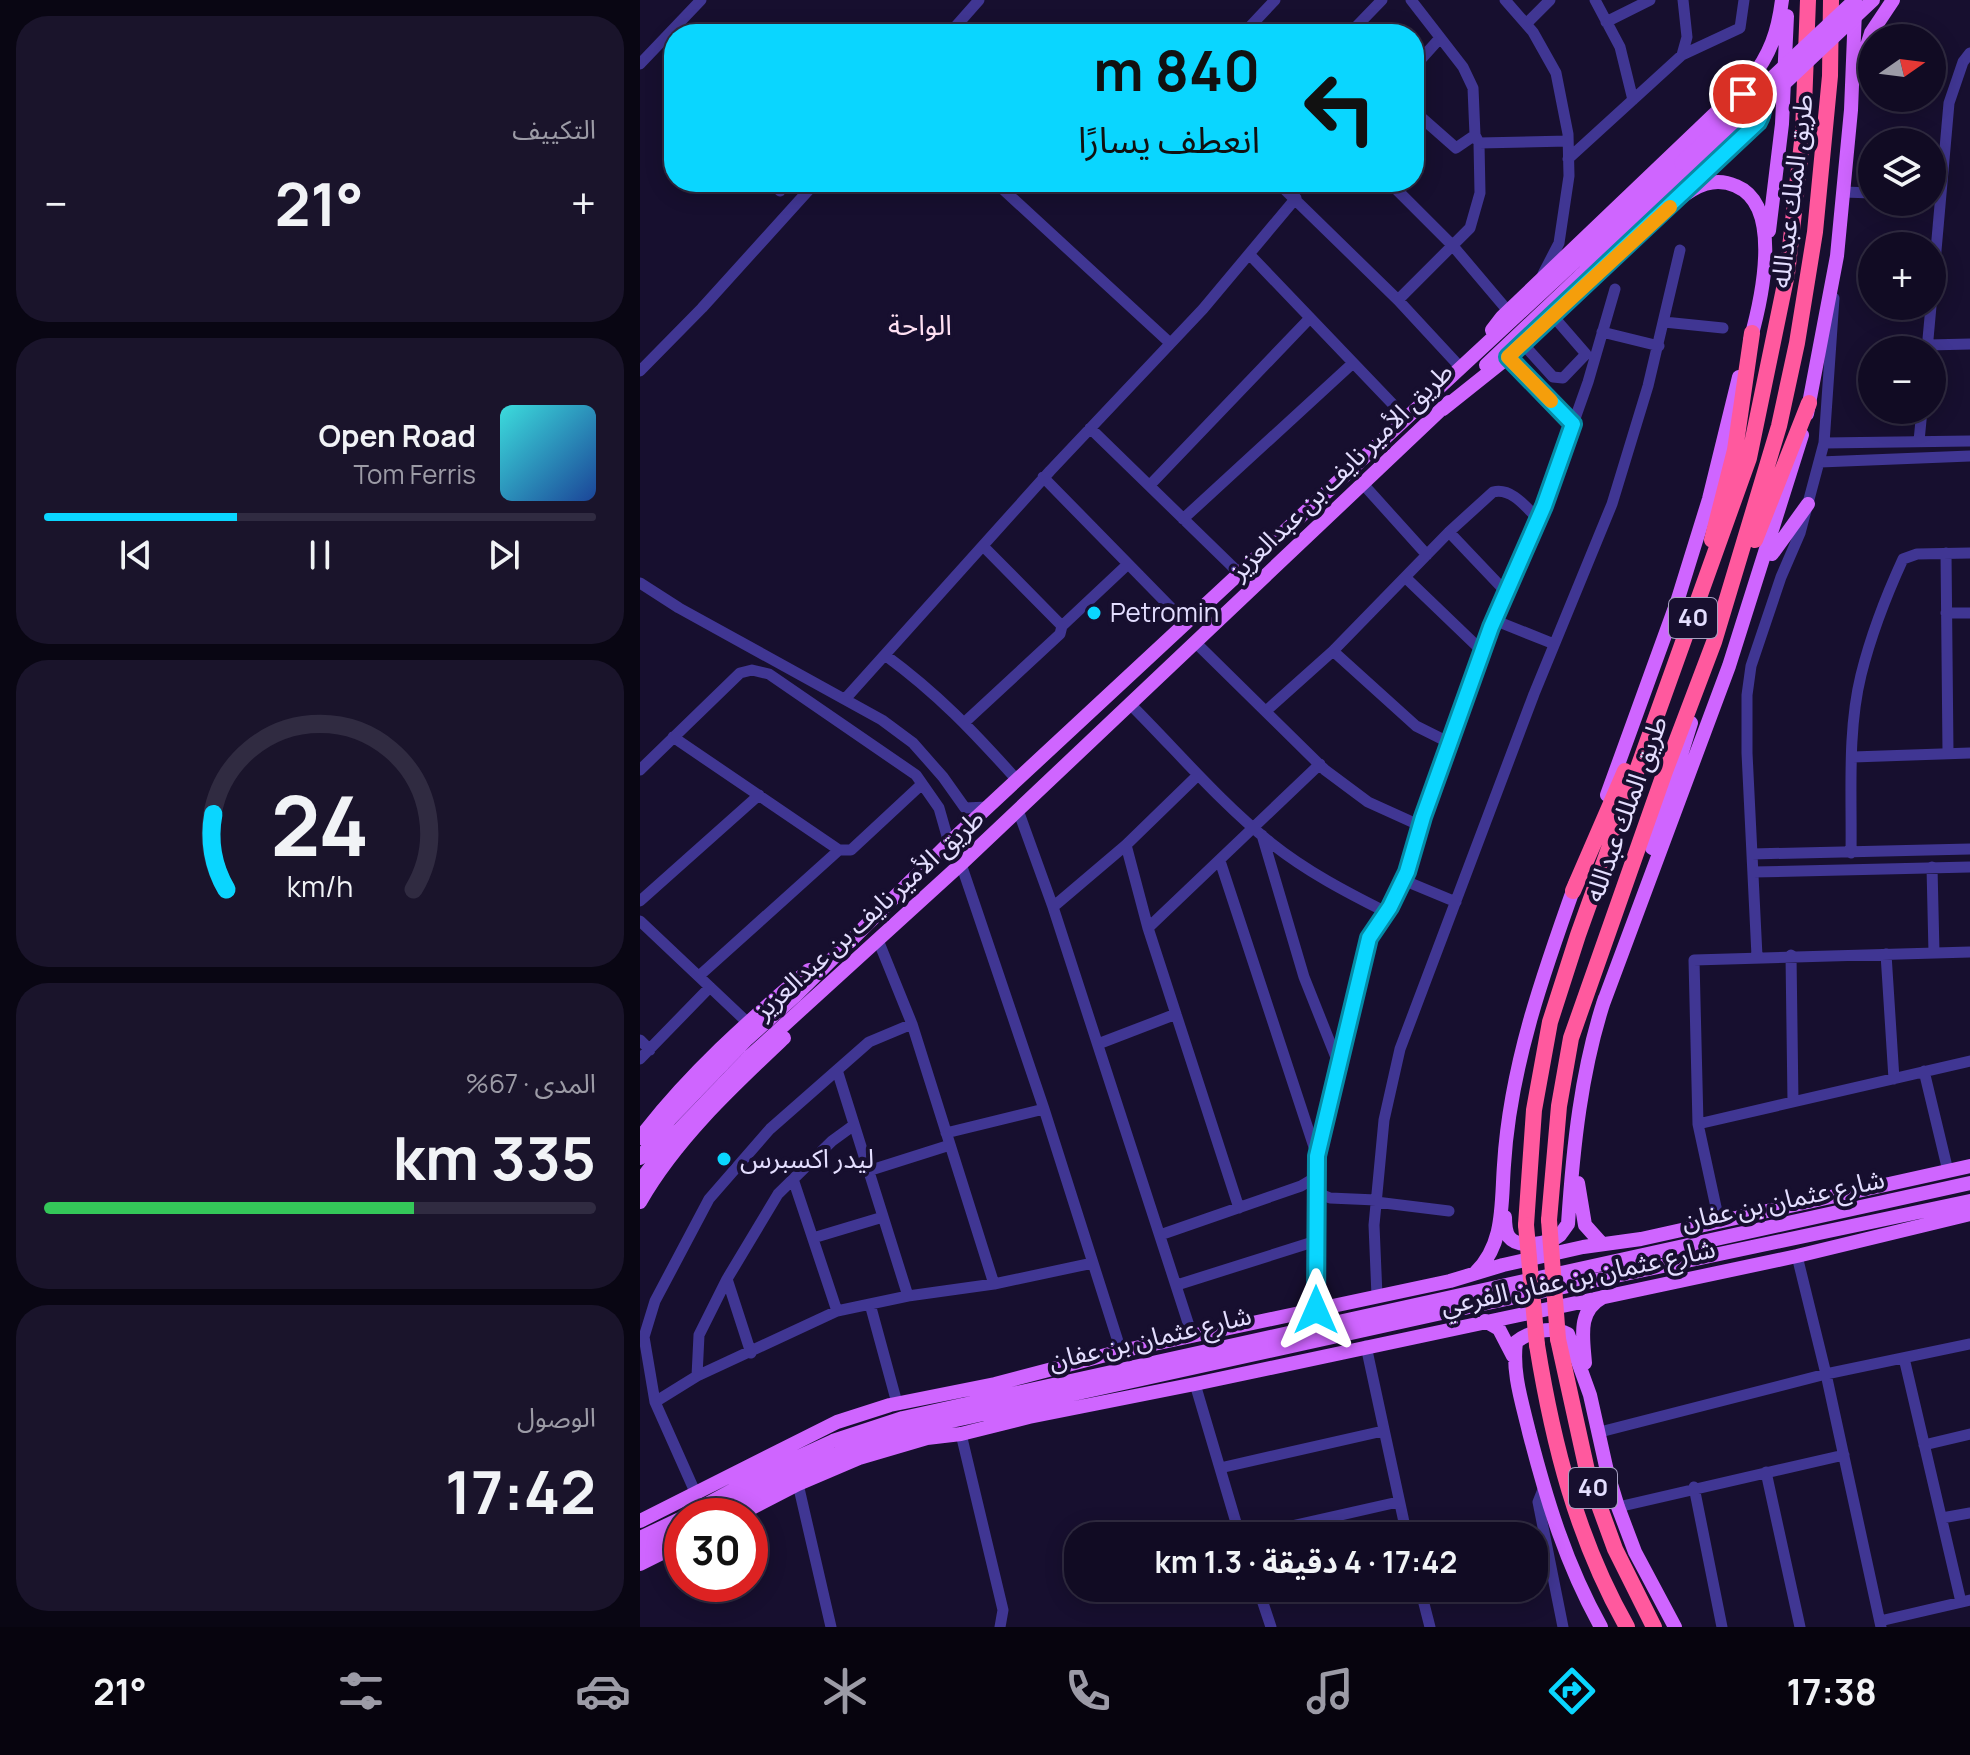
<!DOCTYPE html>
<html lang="ar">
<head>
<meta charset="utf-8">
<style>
  :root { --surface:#110b23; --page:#1a142b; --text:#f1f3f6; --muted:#9c9ba6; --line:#302b41; --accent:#0ad6ff }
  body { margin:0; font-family:Manrope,"Noto Sans Arabic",sans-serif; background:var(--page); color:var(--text); direction:rtl; height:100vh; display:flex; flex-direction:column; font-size:30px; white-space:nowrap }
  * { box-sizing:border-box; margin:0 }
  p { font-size:26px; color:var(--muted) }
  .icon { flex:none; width:44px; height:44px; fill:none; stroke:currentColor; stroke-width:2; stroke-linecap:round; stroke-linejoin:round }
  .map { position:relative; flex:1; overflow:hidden; direction:ltr }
  .details { display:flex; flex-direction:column; gap:16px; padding:16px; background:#090613; width:640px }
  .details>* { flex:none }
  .banner { position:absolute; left:24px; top:24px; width:760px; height:168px; border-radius:32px; box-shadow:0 4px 20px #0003,0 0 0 2px var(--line); direction:rtl; background:#0ad6ff; color:#111; overflow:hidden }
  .needle { width:52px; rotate:76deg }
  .tools { position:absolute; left:1218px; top:24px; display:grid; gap:16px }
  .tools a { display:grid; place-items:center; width:88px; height:88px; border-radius:50%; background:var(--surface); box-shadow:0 4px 20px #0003,0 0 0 2px var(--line); font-size:40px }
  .speed { position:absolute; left:24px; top:1498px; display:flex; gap:16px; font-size:40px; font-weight:700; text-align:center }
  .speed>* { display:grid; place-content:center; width:104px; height:104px; border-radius:50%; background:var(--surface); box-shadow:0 4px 20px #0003,0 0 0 2px var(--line); line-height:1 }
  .speed .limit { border:12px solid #d22; background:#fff; color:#111 }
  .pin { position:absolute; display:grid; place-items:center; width:68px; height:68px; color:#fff; margin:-34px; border:4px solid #fff; border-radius:50%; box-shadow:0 2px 8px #0007 }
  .me { position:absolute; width:88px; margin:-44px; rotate:0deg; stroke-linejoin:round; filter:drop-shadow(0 0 6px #0008) }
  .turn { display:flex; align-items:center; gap:28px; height:168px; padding:0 32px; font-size:36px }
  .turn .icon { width:104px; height:104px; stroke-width:2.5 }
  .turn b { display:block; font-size:56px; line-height:68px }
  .big { font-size:60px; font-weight:700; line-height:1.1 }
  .details .widget { flex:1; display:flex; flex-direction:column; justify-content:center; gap:12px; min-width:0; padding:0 28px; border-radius:32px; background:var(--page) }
  .details .dial { align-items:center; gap:0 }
  .dial svg { height:208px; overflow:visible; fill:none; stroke:var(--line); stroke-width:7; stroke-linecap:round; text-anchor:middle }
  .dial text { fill:var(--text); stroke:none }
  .song { display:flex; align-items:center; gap:24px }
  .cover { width:96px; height:96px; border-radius:12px; background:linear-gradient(135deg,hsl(180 70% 55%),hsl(220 70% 35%)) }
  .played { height:8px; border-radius:4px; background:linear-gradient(90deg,var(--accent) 35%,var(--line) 35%) }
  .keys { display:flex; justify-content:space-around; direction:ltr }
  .heat { display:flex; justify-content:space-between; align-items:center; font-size:44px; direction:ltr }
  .charge { height:12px; border-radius:6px; background:linear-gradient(90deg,#34c759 67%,var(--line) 0) }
  .trip { position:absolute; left:424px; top:1522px; width:484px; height:80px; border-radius:32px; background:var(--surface); box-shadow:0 4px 20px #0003,0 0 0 2px var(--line); font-weight:700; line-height:80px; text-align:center; direction:rtl }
  .tabs { display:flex; height:128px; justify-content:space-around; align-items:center; background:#07040e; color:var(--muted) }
  .tabs .icon { width:56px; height:56px }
  .tabs .active { color:var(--accent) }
  .tabs b { font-size:36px; color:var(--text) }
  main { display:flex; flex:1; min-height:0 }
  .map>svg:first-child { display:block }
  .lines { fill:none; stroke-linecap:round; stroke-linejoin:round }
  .minor { stroke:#403693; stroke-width:11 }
  .major { stroke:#cf65ff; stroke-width:14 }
  .highway { stroke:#ff599e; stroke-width:16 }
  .major-bridge { stroke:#cf65ff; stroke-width:14 }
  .highway-bridge { stroke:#ff599e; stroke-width:16 }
  .route-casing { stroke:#068ba6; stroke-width:20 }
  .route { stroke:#0ad6ff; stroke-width:14 }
  .slow { stroke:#f59e0b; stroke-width:14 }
  .poi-dot { fill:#0ad6ff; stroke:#170f2f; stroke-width:3 }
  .labels { text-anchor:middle; stroke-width:8; stroke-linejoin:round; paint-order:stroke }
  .shield { fill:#170f2f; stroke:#a6a0c1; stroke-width:2 }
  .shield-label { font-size:24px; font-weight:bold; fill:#e4deff }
  .street-label { font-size:26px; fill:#e4deff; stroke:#170f2f }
  .poi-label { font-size:26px; fill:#e4deff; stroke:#170f2f; text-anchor:start }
  .neighbourhood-label { font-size:28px; fill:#ffe0f2; stroke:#170f2f }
</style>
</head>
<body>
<main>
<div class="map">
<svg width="1330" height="1627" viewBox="0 0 1330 1627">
  <rect width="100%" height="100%" fill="#170f2f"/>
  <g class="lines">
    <path class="minor" d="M865 0 893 32 916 73 928 134 929 176 919 243 903 274
      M955 0 980 47 993 100
      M966 22 1010 0
      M886 24 910 0
      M309 34 339 0
      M603 34 635 0
      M709 34 742 0
      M1042 55 1100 28 1104 0
      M0 64 61 0
      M774 67 800 38
      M774 111 816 148 835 135
      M839 143 928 141
      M928 159 1042 55 1047 37 1043 0
      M355 182 530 343
      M637 182 758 300 821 368
      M749 182 813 246 868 311
      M140 191 145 182
      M1204 192 1232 193
      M610 255 766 418
      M1292 296 1309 103 1323 62 1330 53
      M1194 298 1184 443 1330 441
      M758 300 830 228 840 193 839 143 835 135 833 88 823 67 771 0
      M1024 322 1083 328
      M962 332 1019 346
      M883 344 913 377 923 378 946 354 913 316
      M1288 345 1330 344
      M1287 350 1291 306
      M868 357 933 424
      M0 371 62 308 176 182
      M450 428 600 574
      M1279 441 1282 410
      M1180 462 1330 456
      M403 477 547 624
      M723 484 787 555
      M510 485 670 318
      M543 519 713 363
      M809 532 866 592
      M343 546 422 626
      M1306 553 1308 753
      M766 578 842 651
      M0 583 39 608 242 720 273 743 303 777 325 808 348 807
      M1306 613H1330
      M854 620 914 644
      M556 643 685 770 728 802 781 826
      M693 651 776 726 810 743
      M245 655C298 694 333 731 377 780
      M206 698 410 471 563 309 656 198
      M491 705C537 751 580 802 631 843 666 871 706 892 746 912
      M626 711 693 651 809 532 853 492C871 487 886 507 898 519
      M325 722 420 634 422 626 488 564
      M33 737 199 850
      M1213 757 1330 753
      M0 770 100 673 112 670 129 674 276 775 299 808 309 843
      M378 810 413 907 552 1335
      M622 835 664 977 699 1065
      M486 845 508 928 599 1208
      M1211 853C1212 795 1207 732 1221 675 1231 635 1246 596 1263 559L1277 554 1330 553
      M1112 854 1330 849
      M580 861 677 1156
      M321 864 404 1109 481 1351
      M1292 867 1294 953
      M1113 872 1330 867
      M763 880 816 902
      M0 901 119 795
      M413 907 486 845 558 775
      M0 921 108 1023
      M508 928 680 764
      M238 940 272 1024 354 1284
      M1246 954 1254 1079
      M1151 955 1153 1102
      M1117 956 1107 753V695L1111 666 1141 577 1160 533 1184 443
      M59 976 199 850H211L282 784
      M0 1040 10 1050
      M458 1044 536 1014
      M0 1059 70 987
      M197 1070 268 1296
      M1284 1071 1308 1171
      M1058 1124 1330 1061
      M306 1133 404 1109
      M228 1171 310 1145
      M153 1179 197 1311
      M678 1193 690 1198 736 1200
      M736 1202 809 1211
      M1079 1221 1058 1124 1054 960 1330 952
      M520 1235 661 1186 678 1176
      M173 1238 243 1217
      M1157 1256 1186 1374 1241 1627
      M87 1279 111 1353
      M537 1285 676 1241
      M737 1296 734 1225 744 1120 760 1049 894 694 972 504 1008 386 1040 250
      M230 1304 257 1403
      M676 1310 677 1156 729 938 750 907 767 872 783 817 851 627 904 506 948 382 975 289
      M726 1346 767 1536
      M1264 1358 1321 1602
      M57 1376 59 1335 87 1279 138 1194 192 1141 214 1125
      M555 1384 600 1536
      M15 1402 57 1376 197 1311 268 1296 354 1284 453 1263
      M960 1432 1186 1374 1330 1344
      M321 1434 363 1610 360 1627
      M1284 1445 1330 1434
      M580 1468 743 1431
      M1126 1472 1160 1627
      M158 1484 191 1627
      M904 1487 898 1502 923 1627
      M1054 1487 1082 1627
      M56 1494 15 1402 4 1337 15 1301 69 1199 130 1129 229 1042 272 1024
      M978 1507 1204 1455
      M1302 1518 1330 1513
      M608 1536 758 1502
      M618 1588 631 1627
      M780 1588 790 1627
      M1240 1621 1330 1600"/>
    <path class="major" d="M1219 71 1231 33 1253 0
      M1050 187 1118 122 1123 109 1119 99
      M1129 231 1142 124 1147 16
      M852 330 862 317 1110 80C1130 55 1138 32 1142 0
      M846 365 1049 173
      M803 409 877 350 1039 199C1056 186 1074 176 1096 186 1144 206 1121 302 1110 341
      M1167 414 1197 256 1211 110 1215 11
      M1132 554 1168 504
      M967 795 1037 602 1069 499 1099 377
      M1012 848 1051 723
      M963 1004 1089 666 1162 435
      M0 1138C48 1075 109 1020 169 970
      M0 1158 29 1120 107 1039 156 995 309 843 1041 163
      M0 1181 37 1132 109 1057 321 864 809 402
      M938 1183 945 1225 962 1244
      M0 1202C36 1139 92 1087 144 1038
      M865 1217C865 1223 865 1231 869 1237 878 1249 909 1244 920 1235 921 1234 927 1225 928 1224 933 1148 941 1070 965 998
      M835 1273C865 1244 861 1204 864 1165 870 1067 903 974 936 882
      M845 1321 859 1329 873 1356
      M945 1363C943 1337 937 1311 963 1297
      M45 1516 132 1469 193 1441 263 1418 1330 1183
      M70 1516 166 1466 252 1434 838 1305 1330 1201
      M96 1516 158 1484 219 1458 287 1438 321 1434 389 1417 555 1384 1157 1256 1330 1214
      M0 1521 197 1422 250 1405 355 1384 481 1351 810 1281 863 1265 943 1247 1001 1239 1330 1166
      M0 1538 42 1518
      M0 1552 42 1531
      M0 1564 42 1543
      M961 1627C926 1564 907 1502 889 1432 882 1402 872 1373 876 1342 890 1331 911 1326 928 1334L950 1395 967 1471 978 1507 995 1552 1035 1627"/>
    <path class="highway" d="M1072 540 1095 450 1112 333
      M1115 540 1169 403
      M933 891 985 771
      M909 1220 919 1106 931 1038 1024 774 1074 642 1139 426 1157 343 1175 232 1190 76 1191 0
      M886 1225 894 1110 910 1022 938 935 1109 458 1147 274 1163 133 1168 0
      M918 1339 948 1475 975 1549 1014 1627
      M897 1345C913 1444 937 1539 987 1627"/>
    <path class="major-bridge" d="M1041 163 1215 0
      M1049 173 1233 0"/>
    <path class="highway-bridge" d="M909 1220 918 1339
      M886 1225 897 1345"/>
  </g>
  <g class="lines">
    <defs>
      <path id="route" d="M676 1310 677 1156 729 938 750 907 767 872 783 817 851 627 904 506 933 424 868 357 1118 122C1124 112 1124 104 1115 96L1103 94"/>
    </defs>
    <use href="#route" class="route-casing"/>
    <use href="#route" class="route"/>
    <path class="slow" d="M911 401 868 357 1030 207"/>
  </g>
  <g class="poi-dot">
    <circle cx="454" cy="613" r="8"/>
    <circle cx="84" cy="1159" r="8"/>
  </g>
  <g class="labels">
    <g class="shield">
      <rect x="1029" y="598" width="48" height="40" rx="6"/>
      <rect x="929" y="1468" width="48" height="40" rx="6"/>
    </g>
    <g class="shield-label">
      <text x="1053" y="626">40</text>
      <text x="953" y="1496">40</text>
    </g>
    <g class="street-label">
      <text transform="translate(1152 191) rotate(-83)" y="9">طريق الملك عبدالله</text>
      <text transform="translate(701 471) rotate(-44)" y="9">طريق الأمير نايف بن عبدالعزيز</text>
      <text transform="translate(986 809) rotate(-70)" y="9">طريق الملك عبدالله</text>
      <text transform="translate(229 914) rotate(-42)" y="9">طريق الأمير نايف بن عبدالعزيز</text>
      <text transform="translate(1143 1200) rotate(-12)" y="9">شارع عثمان بن عفان</text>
      <text transform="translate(938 1277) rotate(-12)" y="9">شارع عثمان بن عفان الفرعي</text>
      <text transform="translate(510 1338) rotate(-13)" y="9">شارع عثمان بن عفان</text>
    </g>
    <g class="poi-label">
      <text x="470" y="622">Petromin</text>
      <text x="100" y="1168">ليدر اكسبرس</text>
    </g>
    <g class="neighbourhood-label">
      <text x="280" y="335">الواحة</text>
    </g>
  </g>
</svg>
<div class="tools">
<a><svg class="needle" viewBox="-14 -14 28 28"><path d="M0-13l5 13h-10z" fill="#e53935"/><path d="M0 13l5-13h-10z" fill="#9c9ba6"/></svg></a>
<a><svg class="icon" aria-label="layers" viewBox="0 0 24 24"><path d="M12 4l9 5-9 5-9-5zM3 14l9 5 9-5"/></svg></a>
<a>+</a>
<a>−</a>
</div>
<div class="speed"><div class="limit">30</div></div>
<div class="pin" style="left:1103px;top:94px;background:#d93025"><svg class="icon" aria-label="arrive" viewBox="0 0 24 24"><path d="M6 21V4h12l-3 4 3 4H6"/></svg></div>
<svg class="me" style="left:676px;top:1310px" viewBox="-20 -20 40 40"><path d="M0-17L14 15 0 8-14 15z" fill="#0ad6ff" stroke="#fff" stroke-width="4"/></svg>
<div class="trip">17:42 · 4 دقيقة · 1.3 km</div>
<div class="banner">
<div class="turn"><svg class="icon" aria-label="left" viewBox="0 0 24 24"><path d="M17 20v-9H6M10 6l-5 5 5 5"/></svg><div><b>840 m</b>انعطف يسارًا</div></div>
</div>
</div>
<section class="details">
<div class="widget"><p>التكييف</p>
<div class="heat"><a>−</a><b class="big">21°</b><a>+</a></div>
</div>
<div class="widget">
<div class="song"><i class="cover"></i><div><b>Open Road</b><p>Tom Ferris</p></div></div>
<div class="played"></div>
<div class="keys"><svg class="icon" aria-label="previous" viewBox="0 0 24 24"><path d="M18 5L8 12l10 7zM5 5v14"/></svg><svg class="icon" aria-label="pause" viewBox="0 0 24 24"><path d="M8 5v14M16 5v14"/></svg><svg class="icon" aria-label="next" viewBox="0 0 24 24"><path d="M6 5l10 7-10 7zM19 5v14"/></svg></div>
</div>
<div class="widget dial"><svg viewBox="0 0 100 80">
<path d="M14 69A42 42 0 1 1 86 69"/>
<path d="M14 69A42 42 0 0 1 9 40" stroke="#0ad6ff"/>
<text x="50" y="56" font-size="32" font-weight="700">24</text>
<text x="50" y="72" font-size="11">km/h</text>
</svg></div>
<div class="widget"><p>المدى · 67%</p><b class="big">335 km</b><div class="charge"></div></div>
<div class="widget"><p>الوصول</p><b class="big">17:42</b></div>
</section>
</main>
<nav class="tabs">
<b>17:38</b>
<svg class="icon active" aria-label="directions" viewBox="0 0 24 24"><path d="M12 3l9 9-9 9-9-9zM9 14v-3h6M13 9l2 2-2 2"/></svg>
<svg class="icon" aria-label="music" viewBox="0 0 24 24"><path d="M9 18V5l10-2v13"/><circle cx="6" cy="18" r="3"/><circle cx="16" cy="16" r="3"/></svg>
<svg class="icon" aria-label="phone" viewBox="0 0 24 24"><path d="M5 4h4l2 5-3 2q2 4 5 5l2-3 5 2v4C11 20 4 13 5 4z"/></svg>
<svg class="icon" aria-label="climate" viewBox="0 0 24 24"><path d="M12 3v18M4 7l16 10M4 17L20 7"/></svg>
<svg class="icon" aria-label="car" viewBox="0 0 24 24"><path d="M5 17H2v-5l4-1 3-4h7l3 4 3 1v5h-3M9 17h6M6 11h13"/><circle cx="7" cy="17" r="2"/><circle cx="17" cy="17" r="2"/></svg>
<svg class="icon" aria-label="filters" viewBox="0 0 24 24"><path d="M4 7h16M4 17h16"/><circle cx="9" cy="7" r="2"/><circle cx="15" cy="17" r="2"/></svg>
<b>21°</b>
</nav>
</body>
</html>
